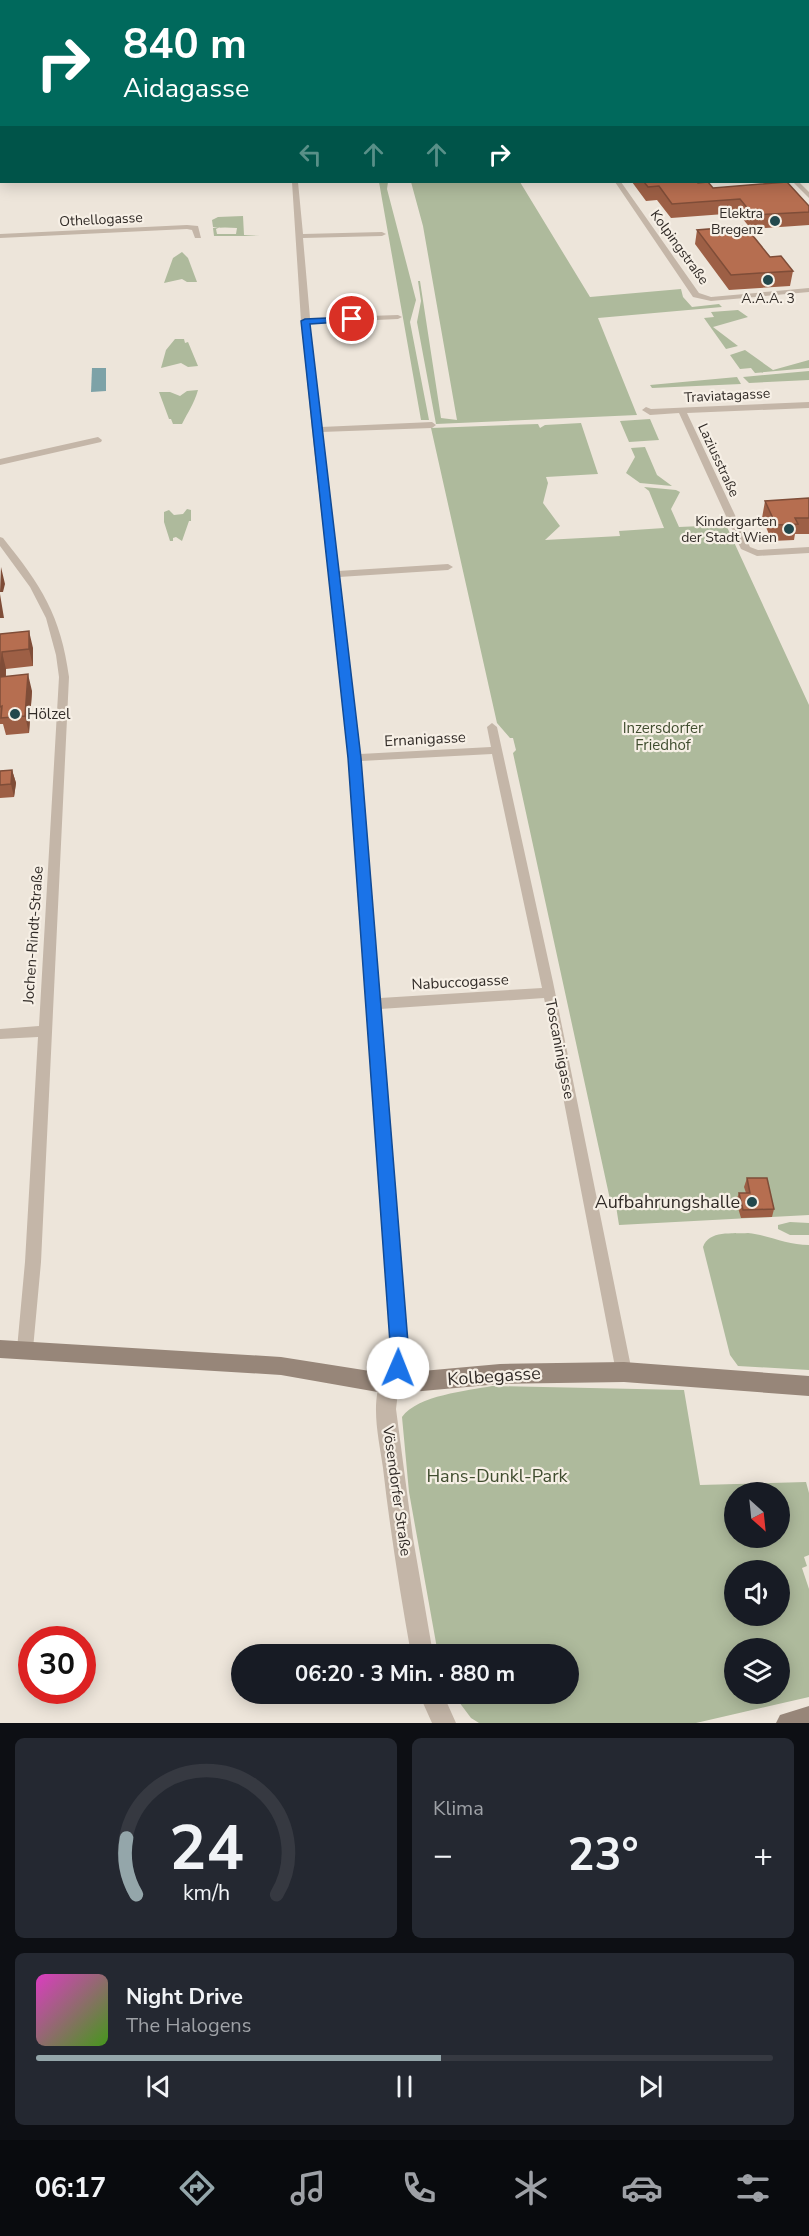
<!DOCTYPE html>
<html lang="de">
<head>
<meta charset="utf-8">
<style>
  :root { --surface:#171b24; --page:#242831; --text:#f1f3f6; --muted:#9ea1a6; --line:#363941; --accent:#94a6aa }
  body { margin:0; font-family:"Nunito Sans",sans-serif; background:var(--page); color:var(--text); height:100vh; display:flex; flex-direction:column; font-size:22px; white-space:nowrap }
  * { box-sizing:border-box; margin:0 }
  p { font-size:20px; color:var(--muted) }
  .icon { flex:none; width:33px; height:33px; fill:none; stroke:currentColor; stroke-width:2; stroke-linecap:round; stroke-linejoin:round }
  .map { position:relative; height:1723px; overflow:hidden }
  .side { display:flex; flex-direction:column; gap:15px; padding:15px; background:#0d0f14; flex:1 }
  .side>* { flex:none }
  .guide { position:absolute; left:0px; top:0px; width:810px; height:183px; box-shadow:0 3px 15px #0003; background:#00695c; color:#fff; overflow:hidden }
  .needle { width:39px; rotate:153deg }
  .fabs { position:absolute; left:724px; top:1482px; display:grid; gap:12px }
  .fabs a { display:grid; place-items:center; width:66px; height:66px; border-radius:50%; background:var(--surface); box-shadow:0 3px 15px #0003; font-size:30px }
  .speed { position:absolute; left:18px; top:1626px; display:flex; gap:12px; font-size:30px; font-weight:700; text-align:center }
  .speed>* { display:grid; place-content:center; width:78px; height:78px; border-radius:50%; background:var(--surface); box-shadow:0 3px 15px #0003; line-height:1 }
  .speed .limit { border:9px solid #d22; background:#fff; color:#111 }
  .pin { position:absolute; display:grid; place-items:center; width:51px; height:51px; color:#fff; margin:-26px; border:3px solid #fff; border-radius:50%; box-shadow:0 2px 6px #0007 }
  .me { position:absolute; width:66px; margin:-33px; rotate:1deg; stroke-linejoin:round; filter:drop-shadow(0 0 4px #0008) }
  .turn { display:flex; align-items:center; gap:21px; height:126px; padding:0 24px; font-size:27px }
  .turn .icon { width:78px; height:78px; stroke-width:2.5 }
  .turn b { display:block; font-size:42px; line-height:51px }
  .lanes { display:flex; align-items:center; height:57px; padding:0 24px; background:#0003; justify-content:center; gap:30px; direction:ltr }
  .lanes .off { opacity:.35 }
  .big { font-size:45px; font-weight:700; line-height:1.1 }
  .side .card { flex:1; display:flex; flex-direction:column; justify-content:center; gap:9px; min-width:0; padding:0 21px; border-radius:9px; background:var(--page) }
  .side .dial { align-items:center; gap:0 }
  .dial svg { height:156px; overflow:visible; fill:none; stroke:var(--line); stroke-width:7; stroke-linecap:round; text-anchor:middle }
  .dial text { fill:var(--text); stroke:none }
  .song { display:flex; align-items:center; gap:18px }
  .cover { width:72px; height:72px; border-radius:9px; background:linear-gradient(135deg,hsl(310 70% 55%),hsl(100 70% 35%)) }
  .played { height:6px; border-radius:3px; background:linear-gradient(90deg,var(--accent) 55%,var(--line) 55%) }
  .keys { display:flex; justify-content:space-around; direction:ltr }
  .heat { display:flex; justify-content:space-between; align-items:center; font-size:33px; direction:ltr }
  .side .tiles { flex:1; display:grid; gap:15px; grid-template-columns:1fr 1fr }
  .card:last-child { grid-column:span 2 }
  .trip { position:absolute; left:231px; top:1644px; width:348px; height:60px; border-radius:30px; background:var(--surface); box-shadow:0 3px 15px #0003; font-weight:700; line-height:60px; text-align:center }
  .tab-bar { display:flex; height:96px; justify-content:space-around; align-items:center; background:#090b0e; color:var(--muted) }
  .tab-bar .icon { width:42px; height:42px }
  .tab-bar .on { color:var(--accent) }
  .tab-bar b { font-size:27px; color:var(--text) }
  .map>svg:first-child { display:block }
  .green { fill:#aeba9c; fill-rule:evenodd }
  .water { fill:#7da2a7 }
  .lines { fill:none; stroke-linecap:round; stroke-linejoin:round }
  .minor { fill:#c4b6a8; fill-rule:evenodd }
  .tertiary { fill:#c4b6a8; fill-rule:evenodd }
  .secondary { fill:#978679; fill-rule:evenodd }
  .motorway { fill:#51463f; fill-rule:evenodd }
  .wall { fill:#9d5f45 }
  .shaded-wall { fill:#7f4d38 }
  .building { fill:#b66e50; stroke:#7f4d38; stroke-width:1.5 }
  .route { fill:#1a73e8; stroke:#114b97; stroke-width:1.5 }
  .poi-dot { fill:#22484d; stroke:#f6efe5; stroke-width:2 }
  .labels { text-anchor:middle; stroke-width:4.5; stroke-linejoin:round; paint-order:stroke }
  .far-poi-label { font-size:14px; fill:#312b27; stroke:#f6efe5; text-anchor:end }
  .far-street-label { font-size:14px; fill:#312b27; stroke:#f6efe5 }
  .poi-label { font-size:15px; fill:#312b27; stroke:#f6efe5; text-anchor:start }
  .park-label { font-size:15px; fill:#3f4c2e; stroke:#f6efe5 }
  .street-label { font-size:15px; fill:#312b27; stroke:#f6efe5 }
  .near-poi-label { font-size:18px; fill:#312b27; stroke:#f6efe5; text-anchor:end }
  .near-street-label { font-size:18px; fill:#312b27; stroke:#f6efe5 }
  .near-park-label { font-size:18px; fill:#3f4c2e; stroke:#f6efe5 }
</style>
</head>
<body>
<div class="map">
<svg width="809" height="1723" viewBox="0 0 809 1723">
  <rect width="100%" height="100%" fill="#ede5da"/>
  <path class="green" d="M0 0H181L182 1 2 2V42Z
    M379 182H388L387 189 416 300 410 322 429 420H421Z
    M411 182H520L590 297 681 289 683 297 692 307 719 304 722 307 598 318 637 415 436 424 417 322 421 301 418 281H420L441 418 457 420 423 226Z
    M243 216 244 235 260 236H214L213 228 220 227 216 229 217 234H236L237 228 213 227 212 220 218 217Z
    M182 252 188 258 197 282H187L182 279 164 283 173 258Z
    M738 310 748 317 713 327 738 346 726 349 704 318 714 317 711 312Z
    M175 339H184L185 343 188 342 198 366 188 367 181 363 161 368 166 350Z
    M745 350 773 370 809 360V368L755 373 751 368 740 369 730 355Z
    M809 371V380L749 383 743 377Z
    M737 377 741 384 652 388 650 385Z
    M198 390C194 404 188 412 182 424H173L171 419H169L159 392H170L180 396 187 391Z
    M650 419 659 440 629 442 620 421Z
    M581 423 598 474 546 477 548 483 543 503 560 526 545 540 620 536 619 531 664 528 649 491 644 487 676 490 680 492 671 509 679 527 724 525 727 527 809 705V1215L619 1225 616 1206 611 1204 513 753 516 750 513 738H510L497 723 431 428 538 424 540 428 545 425Z
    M645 447 657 475 672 486 640 483 626 473 635 457 631 448Z
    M187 509 191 510V521H189L182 541 176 537 173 538V541H170L164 522V512L169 510 174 515 183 514Z
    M790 1222 809 1223V1235H790L778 1229V1225Z
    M748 1233C769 1235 787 1245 809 1245V1370L738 1366 730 1355 703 1247C709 1230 732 1234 748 1233Z
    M492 1386 684 1390 700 1485 806 1482 809 1493V1555L804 1557 807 1566 802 1568 809 1589V1697L696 1723H479L471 1718 453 1694H568V1654H438L409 1492 402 1417C418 1395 467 1391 492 1386ZM735 1492H780V1538H735ZM735 1570H780V1616H735ZM735 1648H780V1694H735Z"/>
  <path class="water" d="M92 368H106V391L91 392Z"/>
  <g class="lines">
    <path class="minor" d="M767 0H773V2H768Z
      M808 75H809V79H808Z
      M292 182H298L303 234 382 232 386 234 382 236 303 238 310 318 398 315 402 317 398 319 310 323 321 427 432 422 436 425 432 428 321 432 338 571 448 564 453 567 448 570 339 577 360 754 491 747 487 727 492 723 497 727 553 982 632 1372 630 1377 624 1380 618 1377 616 1372 544 998 380 1009 407 1343 406 1368 395 1389 389 1392 383 1389 381 1384 390 1367 391 1343 349 758 312 430 301 321ZM492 754 542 988 380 998 361 761Z
      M615 182H621L699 293 711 297 809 288V292L711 301 693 297Z
      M793 182H799L809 192V198Z
      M187 225 198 226 201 238H195L192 230 187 229 0 238V234Z
      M809 402V408L687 413 750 547 758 550 809 547V553L757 556 741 549 679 413 650 415 642 410 646 407 651 409Z
      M98 437 102 440 101 442 0 465V459Z
      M0 537 3 538C41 585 61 616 69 677L41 1262 33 1349 31 1354 25 1356 19 1354 17 1349 25 1262 38 1037 0 1039V1029L39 1026 59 677 56 655 46 618 30 587 0 546Z"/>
    <path class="tertiary" d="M389 1374 396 1377 399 1384 396 1409 413 1538 433 1654H411C400 1592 390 1530 383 1468 379 1439 370 1405 382 1377Z
      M419 1694H443L456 1723H432Z"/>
    <path class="secondary" d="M666 0H673L665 2Z
      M808 23H809V27H808Z
      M0 42H2V46H0Z
      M0 1340 281 1357 389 1374 500 1364 624 1362 809 1376V1396L624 1382 500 1384 389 1394 281 1375 0 1358Z
      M809 1706V1723H776L780 1715Z"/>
    <path class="motorway" d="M570 0H580L582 2H571Z"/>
  </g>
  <path class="wall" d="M466 0H570L574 2H466Z
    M632 182H697L698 183 713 188 809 206V225L751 229 738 213 671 218 657 200 646 201Z
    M697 230 770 257 793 271 790 286 729 290 695 244Z
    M809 498V534H795L794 540 772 541 762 518 765 501Z
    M0 634 33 648V666L6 669V676L32 691 29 733 6 735 3 724H0Z
    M12 770 16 783 14 797 0 798V771Z
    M747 1178 774 1209 772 1217 741 1218 736 1201 739 1193H746L744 1187Z"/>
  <path class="shaded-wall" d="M1 567 5 584 3 592H0Z
    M0 594 4 618H0Z
    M29 631 33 648V666L29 649Z
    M2 652 6 669 5 694 1 677Z
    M28 674 32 691 29 733 25 716Z
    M12 770 16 783 14 797 11 784Z"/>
  <path class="building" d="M425 0H462L463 2H426Z
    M478 0H570L574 2H483Z
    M695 0H744L746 2H696Z
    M644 182H697L698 183 708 182 713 188 787 182 809 206V212L753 215 740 199 672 204 659 186 648 187Z
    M745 226 770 257 781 256 793 271 731 275 697 230Z
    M809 498V518H795L798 524 776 525 765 501Z
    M29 631V649L2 652 1 677 28 674 25 716 1 718 2 706 0 707V634Z
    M12 770 11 784 0 785V771Z
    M747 1178H767L774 1209 743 1210 739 1193H750Z"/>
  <path class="route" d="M352 317 356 319 355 321 310 324 361 758 408 1343 407 1368 405 1374 398 1377 392 1374 389 1368 390 1343 348 758 301 321 305 319Z"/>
  <g class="poi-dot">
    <circle cx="775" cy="221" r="6"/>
    <circle cx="768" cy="280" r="6"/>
    <circle cx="789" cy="529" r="6"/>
    <circle cx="15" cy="714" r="6"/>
    <circle cx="752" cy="1202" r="6"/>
  </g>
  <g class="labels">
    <g class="far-poi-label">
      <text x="763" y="218">Elektra<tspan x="763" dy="16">Bregenz</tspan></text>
      <text x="768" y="303" text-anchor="middle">A.A.A. 3</text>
      <text x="777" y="526">Kindergarten<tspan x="777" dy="16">der Stadt Wien</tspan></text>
    </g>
    <g class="far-street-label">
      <text transform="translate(101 219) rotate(-3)" y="5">Othellogasse</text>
      <text transform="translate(680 247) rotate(54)" y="5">Kolpingstraße</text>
      <text transform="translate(727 395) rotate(-3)" y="5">Traviatagasse</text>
      <text transform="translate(719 460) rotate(65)" y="5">Laziusstraße</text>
    </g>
    <g class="poi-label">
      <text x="27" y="719">Hölzel</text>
    </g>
    <g class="park-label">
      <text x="663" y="733">Inzersdorfer<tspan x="663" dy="17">Friedhof</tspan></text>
    </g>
    <g class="street-label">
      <text transform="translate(425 739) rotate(-3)" y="5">Ernanigasse</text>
      <text transform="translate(33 935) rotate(-86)" y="5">Jochen-Rindt-Straße</text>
      <text transform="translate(460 982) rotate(-3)" y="5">Nabuccogasse</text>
      <text transform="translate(560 1049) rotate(79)" y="5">Toscaninigasse</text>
      <text transform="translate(397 1491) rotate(82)" y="5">Vösendorfer Straße</text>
    </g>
    <g class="near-poi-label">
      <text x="740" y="1208">Aufbahrungshalle</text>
    </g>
    <g class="near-street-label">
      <text transform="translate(494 1376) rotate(-4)" y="6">Kolbegasse</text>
    </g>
    <g class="near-park-label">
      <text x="497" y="1482">Hans-Dunkl-Park</text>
    </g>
  </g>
</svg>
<div class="fabs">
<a><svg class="needle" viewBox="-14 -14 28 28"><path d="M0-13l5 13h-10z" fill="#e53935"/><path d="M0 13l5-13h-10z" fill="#9ea1a6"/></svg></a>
<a><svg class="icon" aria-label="sound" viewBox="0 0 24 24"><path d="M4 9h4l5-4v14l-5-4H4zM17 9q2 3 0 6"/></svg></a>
<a><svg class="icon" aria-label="layers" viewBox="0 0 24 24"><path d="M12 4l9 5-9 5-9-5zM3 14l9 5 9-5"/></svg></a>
</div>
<div class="speed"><div class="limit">30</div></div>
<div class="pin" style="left:352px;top:319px;background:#d93025"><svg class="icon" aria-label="arrive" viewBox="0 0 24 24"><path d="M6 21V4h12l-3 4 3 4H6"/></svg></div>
<svg class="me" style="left:398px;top:1368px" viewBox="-20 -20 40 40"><circle r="19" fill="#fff"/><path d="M0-13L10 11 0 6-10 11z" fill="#1a73e8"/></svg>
<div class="trip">06:20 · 3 Min. · 880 m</div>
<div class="guide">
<div class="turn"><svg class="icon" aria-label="right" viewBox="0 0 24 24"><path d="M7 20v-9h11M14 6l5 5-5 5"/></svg><div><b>840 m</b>Aidagasse</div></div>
<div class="lanes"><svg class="icon off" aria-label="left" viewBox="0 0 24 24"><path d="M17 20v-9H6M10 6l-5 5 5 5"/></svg><svg class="icon off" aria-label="ahead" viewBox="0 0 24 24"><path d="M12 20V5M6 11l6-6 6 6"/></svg><svg class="icon off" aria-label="ahead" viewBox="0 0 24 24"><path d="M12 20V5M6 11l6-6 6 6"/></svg><svg class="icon" aria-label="right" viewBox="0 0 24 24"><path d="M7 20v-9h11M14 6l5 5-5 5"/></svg></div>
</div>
</div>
<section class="side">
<div class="tiles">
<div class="card dial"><svg viewBox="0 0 100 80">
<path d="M14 69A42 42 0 1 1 86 69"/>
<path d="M14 69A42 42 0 0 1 9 40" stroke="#94a6aa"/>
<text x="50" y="56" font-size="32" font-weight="700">24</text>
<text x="50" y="72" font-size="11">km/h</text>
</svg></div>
<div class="card"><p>Klima</p>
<div class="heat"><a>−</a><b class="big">23°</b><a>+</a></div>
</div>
<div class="card">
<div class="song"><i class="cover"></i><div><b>Night Drive</b><p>The Halogens</p></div></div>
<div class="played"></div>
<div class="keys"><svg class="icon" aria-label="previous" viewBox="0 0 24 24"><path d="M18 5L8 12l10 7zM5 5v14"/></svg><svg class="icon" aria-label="pause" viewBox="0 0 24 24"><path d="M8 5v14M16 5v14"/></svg><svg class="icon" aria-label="next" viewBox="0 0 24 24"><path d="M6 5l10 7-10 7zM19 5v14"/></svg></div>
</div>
</div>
</section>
<nav class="tab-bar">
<b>06:17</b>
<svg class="icon on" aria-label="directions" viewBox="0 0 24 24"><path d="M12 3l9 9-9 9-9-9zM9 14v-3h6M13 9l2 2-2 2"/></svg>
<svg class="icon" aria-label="music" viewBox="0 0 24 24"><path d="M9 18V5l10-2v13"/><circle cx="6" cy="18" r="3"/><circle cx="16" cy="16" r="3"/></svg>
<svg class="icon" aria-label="phone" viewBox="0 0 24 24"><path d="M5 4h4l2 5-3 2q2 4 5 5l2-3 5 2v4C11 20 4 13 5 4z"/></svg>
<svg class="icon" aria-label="climate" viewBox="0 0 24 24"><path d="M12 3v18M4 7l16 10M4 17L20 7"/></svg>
<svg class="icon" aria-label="car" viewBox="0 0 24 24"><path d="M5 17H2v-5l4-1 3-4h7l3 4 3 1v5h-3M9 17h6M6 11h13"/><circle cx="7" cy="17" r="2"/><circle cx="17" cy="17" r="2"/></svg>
<svg class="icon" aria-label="filters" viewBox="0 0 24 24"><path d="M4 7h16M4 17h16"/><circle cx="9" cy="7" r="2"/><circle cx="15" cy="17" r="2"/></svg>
</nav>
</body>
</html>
